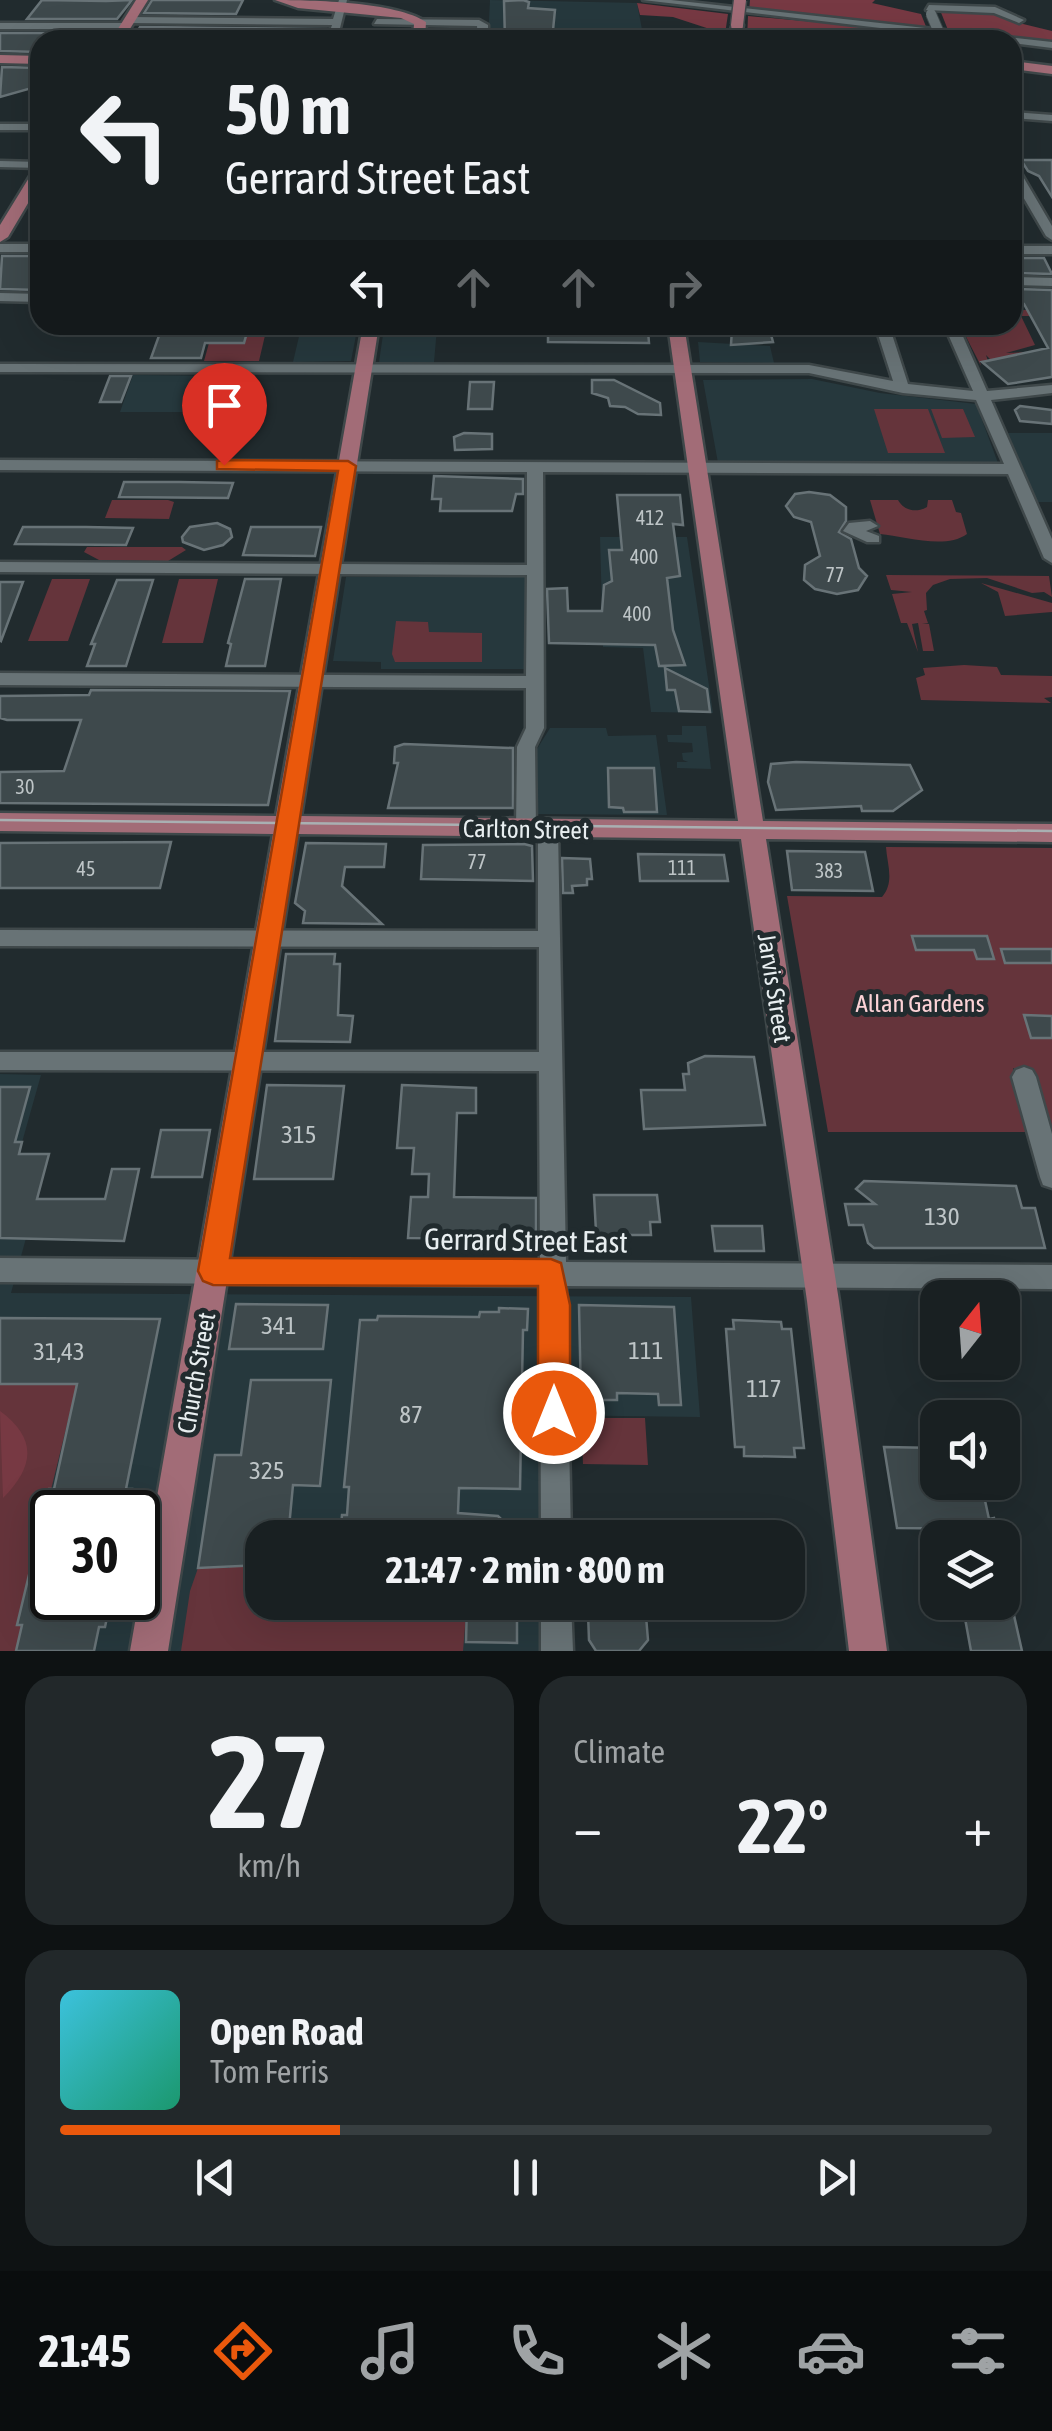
<!DOCTYPE html>
<html lang="en">
<head>
<meta charset="utf-8">
<style>
  :root { --surface:#192022; --page:#22282a; --text:#f1f3f6; --muted:#9fa3a5; --line:#373e40; --accent:#ea580c }
  body { margin:0; font-family:"Asap Condensed",sans-serif; background:var(--page); color:var(--text); height:100vh; display:flex; flex-direction:column; font-size:38px; white-space:nowrap }
  * { box-sizing:border-box; margin:0 }
  p { font-size:32px; color:var(--muted) }
  .icon { flex:none; width:55px; height:55px; fill:none; stroke:currentColor; stroke-width:2; stroke-linecap:round; stroke-linejoin:round }
  .map { position:relative; height:1651px; overflow:hidden }
  .sheet { display:flex; flex-direction:column; gap:25px; padding:25px; background:#0e1213; flex:1 }
  .sheet>* { flex:none }
  .guide { position:absolute; left:30px; top:30px; width:992px; height:305px; border-radius:30px; box-shadow:0 10px 40px #0002,0 0 0 2px var(--line); background:#192022; color:var(--text); overflow:hidden }
  .needle { width:65px; rotate:17deg }
  .controls { position:absolute; left:920px; top:1280px; display:grid; gap:20px }
  .controls a { display:grid; place-items:center; width:100px; height:100px; border-radius:20px; background:var(--surface); box-shadow:0 10px 40px #0002,0 0 0 2px var(--line); font-size:50px }
  .speed { position:absolute; left:30px; top:1490px; display:flex; gap:20px; font-size:50px; font-weight:700; text-align:center }
  .speed>* { display:grid; place-content:center; width:130px; height:130px; border-radius:50%; background:var(--surface); box-shadow:0 10px 40px #0002,0 0 0 2px var(--line); line-height:1 }
  .speed .limit { border:5px solid #111; border-radius:15px; background:#fff; color:#111 }
  .pin { position:absolute; display:grid; place-items:center; width:85px; height:85px; color:#fff; margin:-102px -42px; border-radius:50% 50% 50% 0; rotate:-45deg; box-shadow:0 0 10px #0007 }
  .pin .icon { rotate:45deg }
  .me { position:absolute; width:110px; margin:-55px; rotate:0deg; stroke-linejoin:round; filter:drop-shadow(0 0 8px #0008) }
  .turn { display:flex; align-items:center; gap:35px; height:210px; padding:0 30px; font-size:45px }
  .turn .icon { width:130px; height:130px; stroke-width:2.5 }
  .turn b { display:block; font-size:70px; line-height:85px }
  .lanes { display:flex; align-items:center; height:95px; padding:0 30px; background:#0003; justify-content:center; gap:50px; direction:ltr }
  .lanes .off { opacity:.35 }
  .big { font-size:75px; font-weight:700; line-height:1.1 }
  .sheet .card { flex:1; display:flex; flex-direction:column; justify-content:center; gap:15px; min-width:0; padding:0 35px; border-radius:30px; background:var(--page) }
  .sheet .dial { align-items:center; gap:0 }
  .dial b { font-size:130px; line-height:1 }
  .song { display:flex; align-items:center; gap:30px }
  .cover { width:120px; height:120px; border-radius:15px; background:linear-gradient(135deg,hsl(190 70% 55%),hsl(160 70% 35%)) }
  .played { height:10px; border-radius:5px; background:linear-gradient(90deg,var(--accent) 30%,var(--line) 30%) }
  .keys { display:flex; justify-content:space-around; direction:ltr }
  .heat { display:flex; justify-content:space-between; align-items:center; font-size:55px; direction:ltr }
  .sheet .tiles { flex:1; display:grid; gap:25px; grid-template-columns:1fr 1fr }
  .card:last-child { grid-column:span 2 }
  .trip { position:absolute; left:245px; top:1520px; width:560px; height:100px; border-radius:30px; background:var(--surface); box-shadow:0 10px 40px #0002,0 0 0 2px var(--line); font-weight:700; line-height:100px; text-align:center }
  .tab-bar { display:flex; height:160px; justify-content:space-around; align-items:center; background:#0a0d0e; color:var(--muted) }
  .tab-bar .icon { width:70px; height:70px }
  .tab-bar .active { color:var(--accent) }
  .tab-bar b { font-size:45px; color:var(--text) }
  .map>svg:first-child { display:block }
  .built { fill:#26383d; fill-rule:evenodd }
  .green { fill:#65343b }
  .forest { fill:#773943 }
  .building { fill:#3e494c; stroke:#687377; stroke-width:2.5 }
  .lines { fill:none; stroke-linecap:round; stroke-linejoin:round }
  .minor-casing { stroke:#3f484a; stroke-width:5 }
  .major-casing { stroke:#3f484a; stroke-width:5 }
  .minor { fill:#687376; fill-rule:evenodd }
  .major { fill:#a26c77; fill-rule:evenodd }
  .tram { stroke:#a9b0b2; stroke-width:2.5 }
  .minor-bridge-casing { stroke:#3f484a; stroke-width:12; stroke-linecap:butt }
  .major-bridge-casing { stroke:#3f484a; stroke-width:15; stroke-linecap:butt }
  .minor-bridge { stroke:#687376; stroke-width:10 }
  .major-bridge { stroke:#a26c77; stroke-width:12 }
  .route { fill:#ea580c; stroke:#983908; stroke-width:2.5 }
  .labels { text-anchor:middle; stroke-width:10; stroke-linejoin:round; paint-order:stroke }
  .number-label { font-size:20px; fill:#bec5c7 }
  .street-label { font-size:25px; fill:#e8eef0; stroke:#212b2e }
  .park-label { font-size:25px; fill:#fcd2d6; stroke:#212b2e }
  .near-number-label { font-size:25px; fill:#bec5c7 }
  .near-street-label { font-size:30px; fill:#e8eef0; stroke:#212b2e }
</style>
</head>
<body>
<div class="map">
<svg width="1052" height="1651" viewBox="0 0 1052 1651">
  <rect width="100%" height="100%" fill="#212b2e"/>
  <path class="built" d="M490 0 637 3 644 40H488Z
    M290 325H358L351 361 293 362 301 328Z
    M384 328H437L434 362H379Z
    M698 342 770 346 774 363 700 362Z
    M133 375 229 376 218 412H120Z
    M812 379 880 393 976 404 998 463H718L703 380Z
    M1008 433H1052V502H1037Z
    M600 537H687L713 713 651 712 643 648 603 647Z
    M346 577H527L524 669H381V662L333 661Z
    M682 726H706L711 769 677 768V762H688L683 760 682 753 693 752 692 743 668 742 667 735H682Z
    M550 728H606L608 736 656 735 667 815 536 814 537 749Z
    M0 1074 41 1075 19 1153 49 1154 11 1293 691 1297 700 1417 542 1415V1537L262 1538V1602L542 1603V1651H0ZM52 1512H138V1598H52Z"/>
  <path class="green" d="M1013 305 1018 310H1052V316H1021L1035 345 1006 353 1030 352 991 360 986 355 988 361 980 362 981 366 960 325H1012Z
    M214 325 267 327 259 361H204Z
    M874 409H928L945 453H888Z
    M931 409H963L975 437 942 438Z
    M112 500H168L174 502 169 519 105 518Z
    M870 500H898C904 511 917 513 927 507L928 500H952L956 512 961 513 967 534C945 550 904 536 880 534Z
    M87 547H182L186 550 168 561 99 560 84 552Z
    M886 575 1049 576 1052 597 1044 592 1032 593 987 578 950 579 933 585 926 593 927 610 924 611 928 623H922L929 624 934 651H923L918 623 912 624 918 652 907 623H901L892 594 912 592 891 590Z
    M52 579H90L68 641H28Z
    M179 579H218L203 643H162Z
    M981 583 1052 603V612L1005 616 998 592Z
    M396 621 428 622 429 632 482 633V662H395L392 654Z
    M964 665 997 667 1001 675 1052 676V697L1044 698 1051 703 921 700 916 678 925 675 923 668Z
    M886 847 1052 848V1140L1034 1079 1013 1068 1030 1132H828L787 896 882 897C895 882 887 864 886 847Z
    M0 1384H77L18 1624 22 1625 16 1651H0Z
    M581 1418H645L648 1465 583 1464Z
    M230 1564 262 1568V1602L467 1603 463 1651H181L190 1591 198 1568H229Z"/>
  <path class="forest" d="M750 0H875L872 3 921 14 927 29 749 12Z
    M637 3 728 14 725 34 673 17 640 15Z
    M940 10 990 11 1019 23 1052 31V44L948 30Z
    M748 16 883 28 882 32H929L932 40H747Z
    M0 1411C37 1438 35 1466 3 1498Z"/>
  <path class="building" d="M42 0 106 1 132 0 117 19H27Z
    M152 0H243L236 14 144 13Z
    M523 0 529 2 528 8 555 10 552 40H505L504 1Z
    M140 27 326 29 322 40H133Z
    M0 33H109L105 40H40V52L0 51Z
    M2 67 40 68V77L32 88 0 97Z
    M1021 160H1052V197L1039 176 1028 171Z
    M2 256H40V290L0 289Z
    M1012 258H1044L1052 274 1012 273Z
    M1012 289 1052 290V377L1008 384 982 362 1048 348 1024 304H1012Z
    M173 328 209 329H248L244 343H205L201 358H151L161 330Z
    M732 329 770 331 773 342 731 345Z
    M554 330H641L648 331 649 343 548 342V331Z
    M110 376H131L121 402H100Z
    M592 380H614L660 403 661 415 638 414 625 407 610 406 608 398 592 393Z
    M470 382H494L492 409H468Z
    M1020 406 1052 410V424L1020 421 1015 410Z
    M464 433 492 434V449L455 450 454 437Z
    M434 476 523 479V494H516L512 511H440L441 499H432Z
    M124 482H179L233 483 228 498 119 497Z
    M809 492 830 495 846 507V521L839 532 851 539 859 568 867 576 858 590 837 594 815 589 804 580 805 565 820 556 811 522 794 517 786 506 795 494Z
    M617 495H680L683 525 673 524 680 576 667 578 673 630 685 665 659 666 655 645 549 643 547 589 567 588 568 611H602L604 585 612 581 609 550H622Z
    M217 523 230 529 232 537 223 545 204 550 183 542 182 537 190 527Z
    M23 527H86L133 528 126 545 15 544Z
    M251 527H321L315 556 243 555Z
    M245 579H281L265 666H226L231 644 228 643Z
    M117 580H153L126 666H87L95 644H91Z
    M0 582H23L1 641 0 640Z
    M665 668 707 689 710 712 679 711 675 690H667Z
    M91 690 290 691 268 805 0 803V772L64 771 81 720H7L0 718V696L89 695Z
    M404 744 513 748V808H388L398 763H394L395 747Z
    M796 762 910 765 922 790 893 811H862L861 806 776 810 768 782 771 764Z
    M608 768H654L657 812H624L623 808 609 807Z
    M171 842 160 888H0V843Z
    M306 843 386 844 384 867H345L342 886 382 924 303 923 305 911 295 903Z
    M524 844 532 846 533 881 421 879 423 845Z
    M787 851 865 852 873 891 792 890Z
    M638 854 724 855 728 881H640Z
    M562 858 590 859 592 879H587V885L572 886 573 893H563Z
    M912 936H987L994 959H977L974 950H916Z
    M1001 949H1052V963H1005Z
    M286 954H335L334 964H340L338 1015 353 1016 350 1042 275 1041Z
    M1024 1015 1052 1016V1038H1031Z
    M705 1056 754 1057 765 1125 644 1129 641 1090H685L683 1074H689L688 1063Z
    M267 1085 344 1086 333 1179H254Z
    M402 1085 476 1088V1113H457L454 1197 536 1198V1239L408 1238 411 1197H428L429 1174H412L414 1148H397Z
    M0 1087H30L15 1142H22L19 1154H49L37 1199H105L112 1169H139L124 1241 0 1238Z
    M161 1130H210L202 1177H152Z
    M864 1181 1016 1186 1022 1208H1035L1045 1248H874L868 1243 863 1225H849L845 1204H875L856 1189Z
    M594 1195H657L660 1222H650L651 1235H612L613 1249 597 1250Z
    M712 1226H762L764 1251H715Z
    M236 1304 328 1305 323 1349H229Z
    M579 1305 674 1307 681 1405H659L658 1394 617 1393V1400H581Z
    M499 1308 528 1309 527 1330H523L520 1489 459 1488 458 1513 498 1516 520 1538H340L342 1515H347L349 1487H344L360 1320H377L378 1316 479 1317 480 1312H499Z
    M0 1318 160 1319 126 1489H132L127 1512H52V1598H111L105 1627H99L94 1651H16L22 1625H17L34 1554 49 1489H54L77 1384H0Z
    M733 1320 781 1322 782 1329H791L804 1448H794L795 1457 744 1456V1447H735L726 1329H734Z
    M251 1380H331L320 1486 293 1485 288 1538H262V1565L198 1568 215 1455H241Z
    M884 1447 938 1448V1482H981L989 1519 994 1518 996 1529 897 1528Z
    M467 1602H517V1643L466 1642Z
    M593 1602H637V1609L646 1616 648 1640 639 1651H596L589 1640 588 1613Z
    M962 1602H1011L1022 1651H971Z"/>
  <g class="lines">
    <defs>
      <path id="minor" d="M339 0H347L337 40H327L332 25 129 23 124 20 129 17 333 19Z
        M643 0H671L1052 42V48L1012 43V40H982Z
        M929 5 995 7 1024 20 1019 23 994 13 926 10Z
        M377 19 479 20 488 25V40H478L477 26 374 24Z
        M0 23H125L130 26 125 29H0Z
        M1012 112 1052 115V121L1012 118Z
        M0 124H40V130H0Z
        M0 161 40 162V168L0 167Z
        M1012 165 1018 168 1052 226V240L1046 236 1012 178Z
        M0 244H40V252H0Z
        M1012 246H1052V254H1012Z
        M1012 277 1052 278V286L1012 285Z
        M0 293 40 294V302L0 301Z
        M875 325H889L908 384 973 391 944 325H958L987 391 1052 385V393L991 400 1052 539V563L1044 558 1008 474 543 472 544 728 535 747 536 830 533 835 526 837 516 830 517 747 526 728V688L0 685V673L526 676 527 575 0 572V562L527 565V472L0 470V460L1004 464 976 400 903 393 809 373 0 372V364L809 365 893 381Z
        M870 521 878 526 866 531 879 536V542H867L843 531 849 523Z
        M548 823 558 830 566 1262 1052 1265V1289L566 1286 571 1538H541L540 1286 0 1282V1258L540 1262 539 1071 0 1070V1052H539V947L0 946V930L538 931V830Z
        M1024 1067 1032 1070 1036 1077 1052 1134V1188L1043 1185 1040 1177 1012 1077 1016 1070Z
        M541 1602H571L573 1651H541Z"/>
      <path id="major" d="M136 0H148L123 40H111Z
        M275 0C312 0 397 2 426 22L425 40H413L414 24 401 18 298 8Z
        M733 23 743 25 740 40H728Z
        M0 55 40 56V64L0 63Z
        M1012 61 1052 66V74L1012 69Z
        M40 167V183L8 237 0 242V225L35 168Z
        M363 325H379L301 816 738 821 668 325H684L763 821 1052 824V842L766 839 839 1301 887 1651H849L807 1301 741 839 298 834 168 1651H130L273 834 0 831V813L276 816Z"/>
    </defs>
    <use href="#minor" class="minor-casing"/>
    <use href="#major" class="major-casing"/>
    <use href="#minor" class="minor"/>
    <use href="#major" class="major"/>
    <path class="tram" d="M0 820 1052 831"/>
    <defs>
      <path id="minor-bridge" d="M931 14 940 35"/>
      <path id="major-bridge" d="M737 25 740 0"/>
    </defs>
    <use href="#minor-bridge" class="minor-bridge-casing"/>
    <use href="#major-bridge" class="major-bridge-casing"/>
    <use href="#minor-bridge" class="minor-bridge"/>
    <use href="#major-bridge" class="major-bridge"/>
  </g>
  <path class="route" d="M224 460 348 461 356 466 230 1258 551 1259 561 1263 570 1305V1413L565 1424 554 1428 543 1424 538 1413V1286L213 1285 203 1281 198 1271 338 471 217 469V461Z"/>
  <g class="labels">
    <g class="number-label">
      <text x="650" y="525">412</text>
      <text x="644" y="564">400</text>
      <text x="835" y="582">77</text>
      <text x="637" y="621">400</text>
      <text x="25" y="794">30</text>
      <text x="477" y="869">77</text>
      <text x="682" y="875">111</text>
      <text x="86" y="876">45</text>
      <text x="829" y="878">383</text>
    </g>
    <g class="street-label">
      <text transform="translate(526 829) rotate(1)" y="9">Carlton Street</text>
      <text transform="translate(775 988) rotate(81)" y="9">Jarvis Street</text>
      <text transform="translate(196 1373) rotate(-80)" y="9">Church Street</text>
    </g>
    <g class="park-label">
      <text x="920" y="1012">Allan Gardens</text>
    </g>
    <g class="near-number-label">
      <text x="299" y="1143">315</text>
      <text x="942" y="1225">130</text>
      <text x="279" y="1334">341</text>
      <text x="646" y="1359">111</text>
      <text x="59" y="1360">31,43</text>
      <text x="764" y="1397">117</text>
      <text x="411" y="1423">87</text>
      <text x="267" y="1479">325</text>
    </g>
    <g class="near-street-label">
      <text transform="translate(526 1241) rotate(1)" y="10">Gerrard Street East</text>
    </g>
  </g>
</svg>
<div class="controls">
<a><svg class="needle" viewBox="-14 -14 28 28"><path d="M0-13l5 13h-10z" fill="#e53935"/><path d="M0 13l5-13h-10z" fill="#9fa3a5"/></svg></a>
<a><svg class="icon" aria-label="sound" viewBox="0 0 24 24"><path d="M4 9h4l5-4v14l-5-4H4zM17 9q2 3 0 6"/></svg></a>
<a><svg class="icon" aria-label="layers" viewBox="0 0 24 24"><path d="M12 4l9 5-9 5-9-5zM3 14l9 5 9-5"/></svg></a>
</div>
<div class="speed"><div class="limit">30</div></div>
<div class="pin" style="left:224px;top:465px;background:#d93025"><svg class="icon" aria-label="arrive" viewBox="0 0 24 24"><path d="M6 21V4h12l-3 4 3 4H6"/></svg></div>
<svg class="me" style="left:554px;top:1413px" viewBox="-20 -20 40 40"><circle r="17" fill="#ea580c" stroke="#fff" stroke-width="3"/><path d="M0-11L8 9 0 5-8 9z" fill="#fff"/></svg>
<div class="trip">21:47 · 2 min · 800 m</div>
<div class="guide">
<div class="turn"><svg class="icon" aria-label="left" viewBox="0 0 24 24"><path d="M17 20v-9H6M10 6l-5 5 5 5"/></svg><div><b>50 m</b>Gerrard Street East</div></div>
<div class="lanes"><svg class="icon" aria-label="left" viewBox="0 0 24 24"><path d="M17 20v-9H6M10 6l-5 5 5 5"/></svg><svg class="icon off" aria-label="ahead" viewBox="0 0 24 24"><path d="M12 20V5M6 11l6-6 6 6"/></svg><svg class="icon off" aria-label="ahead" viewBox="0 0 24 24"><path d="M12 20V5M6 11l6-6 6 6"/></svg><svg class="icon off" aria-label="right" viewBox="0 0 24 24"><path d="M7 20v-9h11M14 6l5 5-5 5"/></svg></div>
</div>
</div>
<section class="sheet">
<div class="tiles">
<div class="card dial"><b>27</b><p>km/h</p></div>
<div class="card"><p>Climate</p>
<div class="heat"><a>−</a><b class="big">22°</b><a>+</a></div>
</div>
<div class="card">
<div class="song"><i class="cover"></i><div><b>Open Road</b><p>Tom Ferris</p></div></div>
<div class="played"></div>
<div class="keys"><svg class="icon" aria-label="previous" viewBox="0 0 24 24"><path d="M18 5L8 12l10 7zM5 5v14"/></svg><svg class="icon" aria-label="pause" viewBox="0 0 24 24"><path d="M8 5v14M16 5v14"/></svg><svg class="icon" aria-label="next" viewBox="0 0 24 24"><path d="M6 5l10 7-10 7zM19 5v14"/></svg></div>
</div>
</div>
</section>
<nav class="tab-bar">
<b>21:45</b>
<svg class="icon active" aria-label="directions" viewBox="0 0 24 24"><path d="M12 3l9 9-9 9-9-9zM9 14v-3h6M13 9l2 2-2 2"/></svg>
<svg class="icon" aria-label="music" viewBox="0 0 24 24"><path d="M9 18V5l10-2v13"/><circle cx="6" cy="18" r="3"/><circle cx="16" cy="16" r="3"/></svg>
<svg class="icon" aria-label="phone" viewBox="0 0 24 24"><path d="M5 4h4l2 5-3 2q2 4 5 5l2-3 5 2v4C11 20 4 13 5 4z"/></svg>
<svg class="icon" aria-label="climate" viewBox="0 0 24 24"><path d="M12 3v18M4 7l16 10M4 17L20 7"/></svg>
<svg class="icon" aria-label="car" viewBox="0 0 24 24"><path d="M5 17H2v-5l4-1 3-4h7l3 4 3 1v5h-3M9 17h6M6 11h13"/><circle cx="7" cy="17" r="2"/><circle cx="17" cy="17" r="2"/></svg>
<svg class="icon" aria-label="filters" viewBox="0 0 24 24"><path d="M4 7h16M4 17h16"/><circle cx="9" cy="7" r="2"/><circle cx="15" cy="17" r="2"/></svg>
</nav>
</body>
</html>
